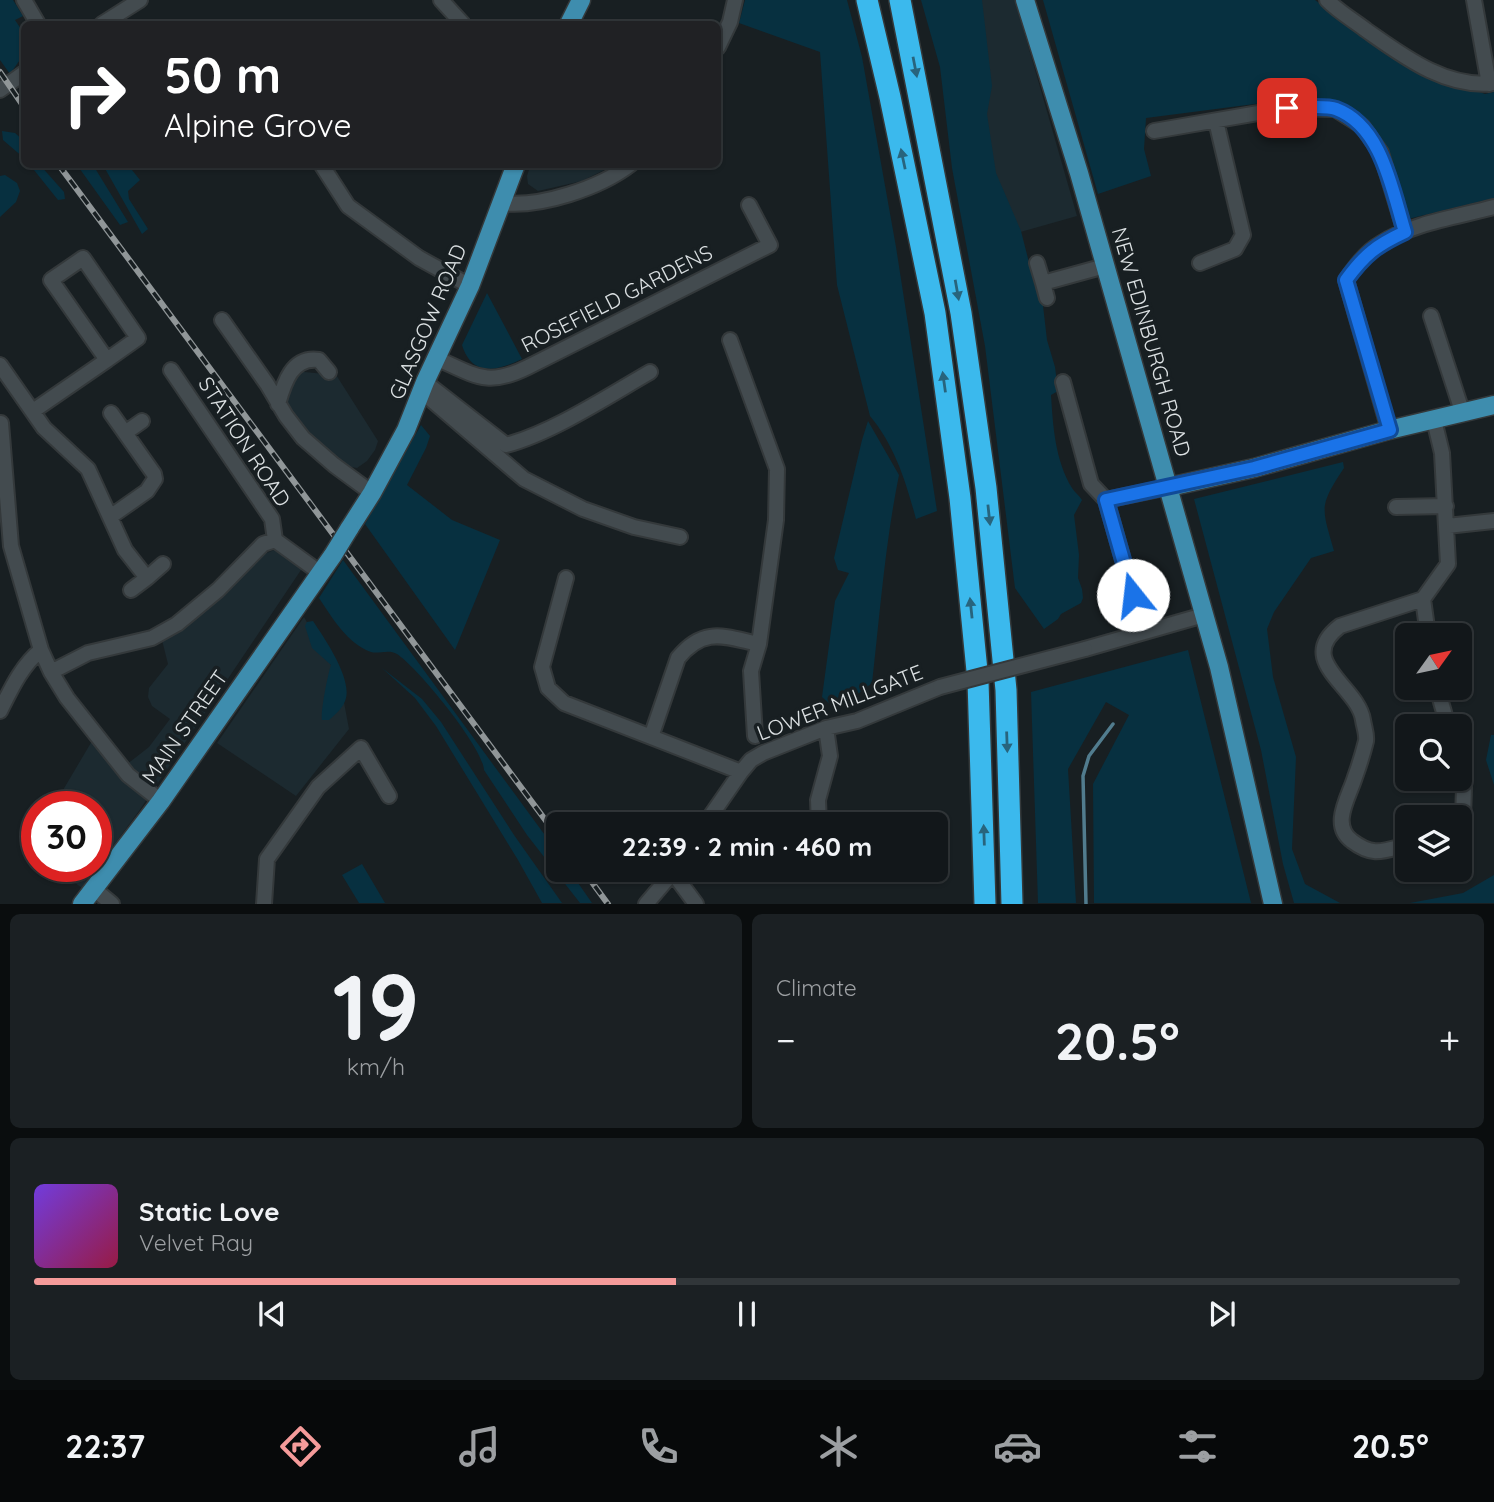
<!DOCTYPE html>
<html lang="en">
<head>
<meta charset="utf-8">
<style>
  :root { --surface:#12171a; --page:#1b2023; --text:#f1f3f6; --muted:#9c9fa2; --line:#313639; --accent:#f59b9a }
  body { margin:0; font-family:Quicksand,sans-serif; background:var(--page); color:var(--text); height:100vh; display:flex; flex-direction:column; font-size:26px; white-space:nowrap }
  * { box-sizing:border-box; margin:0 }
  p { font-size:23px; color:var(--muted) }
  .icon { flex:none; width:38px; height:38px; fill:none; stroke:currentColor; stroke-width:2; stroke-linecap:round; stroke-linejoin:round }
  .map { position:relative; height:904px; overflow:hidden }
  .side { display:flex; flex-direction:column; gap:10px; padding:10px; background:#0a0d0e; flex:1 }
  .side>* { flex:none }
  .top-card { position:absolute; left:21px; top:21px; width:700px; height:147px; border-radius:10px; box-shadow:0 2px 5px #0004,0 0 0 2px var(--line); background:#202124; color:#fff; overflow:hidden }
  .needle { width:46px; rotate:57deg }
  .tools { position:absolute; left:1395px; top:623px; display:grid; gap:14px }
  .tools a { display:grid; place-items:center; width:77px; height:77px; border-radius:10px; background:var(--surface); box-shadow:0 2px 5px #0004,0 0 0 2px var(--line); font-size:35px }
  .speed { position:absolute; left:21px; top:791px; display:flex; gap:14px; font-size:35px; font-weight:700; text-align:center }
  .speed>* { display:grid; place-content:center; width:91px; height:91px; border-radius:50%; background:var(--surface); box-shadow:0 2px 5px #0004,0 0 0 2px var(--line); line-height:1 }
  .speed .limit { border:10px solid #d22; background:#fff; color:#111 }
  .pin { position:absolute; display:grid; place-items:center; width:60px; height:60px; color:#fff; margin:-30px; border-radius:14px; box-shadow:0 4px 10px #0006 }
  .me { position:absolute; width:77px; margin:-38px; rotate:344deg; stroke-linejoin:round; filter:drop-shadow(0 0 5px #0008) }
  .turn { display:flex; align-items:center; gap:24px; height:147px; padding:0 28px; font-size:32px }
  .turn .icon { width:91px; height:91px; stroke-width:2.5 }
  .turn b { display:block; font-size:49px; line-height:60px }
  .big { font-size:52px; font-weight:800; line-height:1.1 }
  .side .card { flex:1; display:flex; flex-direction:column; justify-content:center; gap:10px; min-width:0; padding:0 24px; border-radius:10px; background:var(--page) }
  .side .dial { align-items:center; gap:0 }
  .dial b { font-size:91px; line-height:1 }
  .song { display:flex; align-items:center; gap:21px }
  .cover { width:84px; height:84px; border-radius:10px; background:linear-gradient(135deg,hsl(260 70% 55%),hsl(340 70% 35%)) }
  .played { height:7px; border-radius:4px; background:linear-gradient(90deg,var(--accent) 45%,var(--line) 45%) }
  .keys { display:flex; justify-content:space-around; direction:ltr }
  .heat { display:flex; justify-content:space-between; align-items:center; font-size:38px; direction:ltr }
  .side .tiles { flex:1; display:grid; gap:10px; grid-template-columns:1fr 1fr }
  .card:last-child { grid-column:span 2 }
  .trip { position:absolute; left:546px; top:812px; width:402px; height:70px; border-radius:10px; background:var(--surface); box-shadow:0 2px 5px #0004,0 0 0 2px var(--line); font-weight:800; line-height:70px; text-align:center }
  .dock { display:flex; height:112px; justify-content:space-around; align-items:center; background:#07090a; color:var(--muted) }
  .dock .icon { width:49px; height:49px }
  .dock .current { color:var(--accent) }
  .dock b { font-size:32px; color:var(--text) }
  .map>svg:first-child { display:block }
  .built { fill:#1c2a30 }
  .green { fill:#073040 }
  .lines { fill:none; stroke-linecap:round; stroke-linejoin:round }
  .stream { stroke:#517c8e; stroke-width:3.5 }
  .minor-casing { stroke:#34393b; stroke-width:18 }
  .major-casing { stroke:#34393b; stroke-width:21 }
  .highway-casing { stroke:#34393b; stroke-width:24 }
  .minor { stroke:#434b4f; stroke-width:14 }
  .major { stroke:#3e8dae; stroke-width:18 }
  .highway { stroke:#3bb9ed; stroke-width:21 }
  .rail-casing { stroke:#909698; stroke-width:6 }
  .rail { stroke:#181f22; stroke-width:3.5; stroke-dasharray:10; stroke-linecap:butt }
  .minor-bridge-casing { stroke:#34393b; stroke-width:18; stroke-linecap:butt }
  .major-bridge-casing { stroke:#34393b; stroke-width:21; stroke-linecap:butt }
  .minor-bridge { stroke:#434b4f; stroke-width:14 }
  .major-bridge { stroke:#3e8dae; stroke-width:18 }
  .oneway { fill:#28647d }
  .route-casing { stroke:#114b97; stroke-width:18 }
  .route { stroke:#1a73e8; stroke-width:12 }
  .labels { text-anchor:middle; stroke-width:7; stroke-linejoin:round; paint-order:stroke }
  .street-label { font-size:21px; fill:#dce1e3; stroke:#181f22 }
</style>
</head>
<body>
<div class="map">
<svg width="1494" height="904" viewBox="0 0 1494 904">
  <rect width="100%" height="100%" fill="#181f22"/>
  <path class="built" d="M963 0H1015L1077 216 1006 236Z
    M531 164H614V165L582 181 538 191 528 184 527 176Z
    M333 370 378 441 375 450 367 461 357 468 345 466 313 440 286 403 285 391 294 371 325 374Z
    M274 550 280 551 303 567 139 811 82 888 52 866H96V807H53L92 741 117 772 149 747 170 719 152 706 148 697 149 688 168 664 162 640 262 555Z
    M304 617 340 681 349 729 296 796 217 743Z"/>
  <path class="green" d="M0 0H13L23 16 15 20 21 29 24 54 10 74 0 60Z
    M745 0H847L862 57 896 247 937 511 916 519C906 482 895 446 870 416L837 285 820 52 739 23Z
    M921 0H982L992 86 987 114 996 173 1021 231 1035 286 1042 297 1047 340 1055 367 1058 391 1051 395C1053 426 1055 460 1072 488 1075 493 1079 495 1082 500L1074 515 1079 555 1078 578 1082 589 1083 598 1081 603 1061 614 1058 619 1044 629 1015 588 985 346 952 168 940 67Z
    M1043 0H1315L1402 65 1485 94 1494 92V198L1408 219 1377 132 1347 104 1270 102 1146 118 1144 149 1151 176 1098 194Z
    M2 131 15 133 24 141V158L3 140Z
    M30 165H40L64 192 65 199 58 200Z
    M77 165H93L128 222 120 225Z
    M103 165H128L140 180 128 191 129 199 148 229 142 234Z
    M5 175 17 183 20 191 16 202 0 217V176Z
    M487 293 522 359C497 371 472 377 462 345Z
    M868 421 899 475C885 544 880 613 872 683L850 700 831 705 822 697 835 601 849 573 838 570 834 558 862 440Z
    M421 425 430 436 426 448 407 485 452 520 500 540 455 650 365 524Z
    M1343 462 1344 468C1318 507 1322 508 1334 551L1311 558 1274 612 1267 629 1273 677 1296 757 1292 849 1305 884 1340 903H1294L1283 864 1261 750 1194 499Z
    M343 560 558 853V870H569L592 903H580L527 835 484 770C483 747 417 667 397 654 389 649 379 654 371 652 347 643 333 619 319 598Z
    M313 621C325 639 351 677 346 698 344 707 336 714 329 720H322C320 714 328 673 331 665L312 648 305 626 307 622Z
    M1188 650 1251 903H1094L1093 784 1129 715 1106 702 1068 769 1076 903H1038L1031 692Z
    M382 668 422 699 441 722 514 835 562 903H542L518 860 436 726 415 698Z
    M1491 735H1494V785L1486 760Z
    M362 864 385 903H359L342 875Z
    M1494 875V903H1410L1463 893Z"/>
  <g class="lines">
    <path class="stream" d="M1086 904 1083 776 1089 756 1113 724"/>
    <defs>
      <path id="minor" d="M24 0 38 24
        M441 0 463 24
        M1327 0C1339 12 1353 20 1366 30 1403 56 1446 89 1494 83
        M1474 0 1489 84
        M102 24 140 0
        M718 47 730 22 735 0
        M0 90 24 73
        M1154 131 1287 108 1335 109 1362 126 1381 153 1405 232
        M321 164 348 206 419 258 470 286
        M501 203C540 208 600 188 631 164
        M1037 263 1043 283
        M1200 263 1235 249 1243 235 1216 121
        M1047 298 1043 283 1105 266
        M1431 316 1462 411
        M222 320 267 384 286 416 303 438 334 465 372 493
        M438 359C476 376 488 387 528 367L770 245 749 205
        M0 365 44 428 88 469 125 550 147 578 163 564
        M171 370 272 519 275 540
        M425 382 506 445C552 433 608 396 650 372
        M1063 382 1091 484 1106 500 1169 487
        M421 391 524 479 583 509 634 527 680 537
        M278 404C284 383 292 356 319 360L329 372
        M33 411 107 360 51 280 83 258 138 338 107 360
        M1 423 11 546 41 650 51 672 67 698 128 775 161 801
        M1389 430 1346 280C1355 267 1366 252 1380 244 1412 223 1457 217 1494 207
        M125 433 142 421
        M1106 500 1133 595
        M1396 507 1446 506
        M110 517 147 491 155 479 154 474 111 413
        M1447 526 1494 521
        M566 578 542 667 548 688 564 703 741 772
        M131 590 147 578
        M1423 599 1428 635
        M1085 649 1204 615
        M51 672 88 653 152 638 177 624 218 590 263 544 275 540 319 572
        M1437 688 1448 726
        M0 711C11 689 22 665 41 650
        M755 736 751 671 759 644
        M651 737 678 658C704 626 725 637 759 644L776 520 777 469 730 340
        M1460 770 1464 787 1463 819 1460 823
        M705 824 741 772 751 760 763 753 826 728 857 721 940 687
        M819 824 818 800 830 756 826 728
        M1407 845C1383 851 1373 857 1352 841 1330 825 1349 797 1355 777 1359 766 1363 753 1366 741 1367 734 1364 727 1363 720 1358 686 1294 661 1340 626L1423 599 1448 564 1442 453 1434 420
        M673 873 696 904
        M94 889 112 904
        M264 904 267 859 318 787 361 748 389 796
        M646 904 675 870"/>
      <path id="major" d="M1025 0 1079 173 1219 667 1273 904
        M569 24 581 0
        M1169 487 1254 468 1389 430 1494 405
        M349 529 372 493 406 430 425 382 470 286 516 164
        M82 904 161 801 333 555"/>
      <path id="highway" d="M867 0 890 97 935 313 960 498 978 681 985 904
        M900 0 961 313 986 488 1006 690 1012 904"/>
    </defs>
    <use href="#minor" class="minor-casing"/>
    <use href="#major" class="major-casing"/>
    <use href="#highway" class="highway-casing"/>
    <use href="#minor" class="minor"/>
    <use href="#major" class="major"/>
    <use href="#highway" class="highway"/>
    <defs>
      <path id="rail" d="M0 72 24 107
        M58 164 558 837
        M583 870 608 904"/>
    </defs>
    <use href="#rail" class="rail-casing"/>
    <use href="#rail" class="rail"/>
    <defs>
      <path id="minor-bridge" d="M940 687 1085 649"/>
      <path id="major-bridge" d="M333 555 349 529"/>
    </defs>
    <use href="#minor-bridge" class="minor-bridge-casing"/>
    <use href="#major-bridge" class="major-bridge-casing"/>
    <use href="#minor-bridge" class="minor-bridge"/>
    <use href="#major-bridge" class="major-bridge"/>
  </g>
  <defs><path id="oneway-solid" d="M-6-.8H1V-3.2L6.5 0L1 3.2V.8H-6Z" transform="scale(1.75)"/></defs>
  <g class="oneway">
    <use href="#oneway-solid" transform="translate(915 67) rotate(79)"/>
    <use href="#oneway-solid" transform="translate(903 159) rotate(-102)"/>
    <use href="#oneway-solid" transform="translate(957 290) rotate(80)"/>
    <use href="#oneway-solid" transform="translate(944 382) rotate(-98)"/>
    <use href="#oneway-solid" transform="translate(989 515) rotate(84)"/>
    <use href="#oneway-solid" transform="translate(971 608) rotate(-96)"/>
    <use href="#oneway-solid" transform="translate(1007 742) rotate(88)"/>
    <use href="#oneway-solid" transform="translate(984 835) rotate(-92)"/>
  </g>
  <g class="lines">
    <defs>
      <path id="route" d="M1133 595 1106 500 1254 468 1390 430 1346 280C1365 254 1377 245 1405 232 1392 190 1382 126 1336 109 1325 105 1300 108 1287 108"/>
    </defs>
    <use href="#route" class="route-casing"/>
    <use href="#route" class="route"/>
  </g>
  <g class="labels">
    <g class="street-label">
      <text transform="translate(617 299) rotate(-27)" y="7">ROSEFIELD GARDENS</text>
      <text transform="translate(428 322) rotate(-67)" y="7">GLASGOW ROAD</text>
      <text transform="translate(1151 342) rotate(74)" y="7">NEW EDINBURGH ROAD</text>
      <text transform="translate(244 442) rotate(57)" y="7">STATION ROAD</text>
      <text transform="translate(840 703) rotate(-21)" y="7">LOWER MILLGATE</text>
      <text transform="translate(185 727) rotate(-55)" y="7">MAIN STREET</text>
    </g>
  </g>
</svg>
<div class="tools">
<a><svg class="needle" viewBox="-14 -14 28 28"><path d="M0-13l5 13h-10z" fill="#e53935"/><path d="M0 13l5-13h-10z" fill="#9c9fa2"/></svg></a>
<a><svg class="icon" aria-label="search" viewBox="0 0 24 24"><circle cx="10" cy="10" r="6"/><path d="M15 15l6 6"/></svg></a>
<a><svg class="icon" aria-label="layers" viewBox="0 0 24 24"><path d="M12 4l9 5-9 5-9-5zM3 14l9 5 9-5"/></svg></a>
</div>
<div class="speed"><div class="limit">30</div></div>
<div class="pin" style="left:1287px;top:108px;background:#d93025"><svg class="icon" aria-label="arrive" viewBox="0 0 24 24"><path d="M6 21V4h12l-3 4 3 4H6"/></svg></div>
<svg class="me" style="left:1133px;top:595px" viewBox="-20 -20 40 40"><circle r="19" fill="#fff"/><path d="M0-13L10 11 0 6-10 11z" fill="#1a73e8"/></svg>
<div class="trip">22:39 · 2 min · 460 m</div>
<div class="top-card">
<div class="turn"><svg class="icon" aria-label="right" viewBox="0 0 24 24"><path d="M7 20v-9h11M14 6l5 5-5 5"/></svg><div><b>50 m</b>Alpine Grove</div></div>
</div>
</div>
<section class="side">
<div class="tiles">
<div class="card dial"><b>19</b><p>km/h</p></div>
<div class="card"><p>Climate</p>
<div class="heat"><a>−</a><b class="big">20.5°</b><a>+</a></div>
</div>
<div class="card">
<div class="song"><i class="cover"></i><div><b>Static Love</b><p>Velvet Ray</p></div></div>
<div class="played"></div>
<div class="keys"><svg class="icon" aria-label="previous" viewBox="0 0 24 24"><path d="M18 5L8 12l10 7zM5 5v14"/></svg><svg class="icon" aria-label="pause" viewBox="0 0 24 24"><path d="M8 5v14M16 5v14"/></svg><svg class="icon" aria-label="next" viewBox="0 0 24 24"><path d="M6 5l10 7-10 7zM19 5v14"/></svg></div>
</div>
</div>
</section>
<nav class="dock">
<b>22:37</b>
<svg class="icon current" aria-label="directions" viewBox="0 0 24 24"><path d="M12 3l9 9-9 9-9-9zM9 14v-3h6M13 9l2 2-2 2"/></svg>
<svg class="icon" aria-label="music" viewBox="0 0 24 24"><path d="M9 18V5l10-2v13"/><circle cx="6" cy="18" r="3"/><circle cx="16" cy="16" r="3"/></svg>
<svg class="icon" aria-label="phone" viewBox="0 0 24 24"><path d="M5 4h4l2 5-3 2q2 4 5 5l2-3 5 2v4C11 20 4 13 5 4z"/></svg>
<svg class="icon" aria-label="climate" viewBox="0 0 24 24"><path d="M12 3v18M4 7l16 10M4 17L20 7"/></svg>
<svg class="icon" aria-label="car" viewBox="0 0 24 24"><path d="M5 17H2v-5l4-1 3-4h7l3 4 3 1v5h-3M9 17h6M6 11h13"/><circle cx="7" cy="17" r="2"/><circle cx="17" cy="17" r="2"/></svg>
<svg class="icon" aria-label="filters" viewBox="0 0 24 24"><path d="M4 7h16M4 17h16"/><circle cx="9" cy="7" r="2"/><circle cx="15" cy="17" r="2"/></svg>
<b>20.5°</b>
</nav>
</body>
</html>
